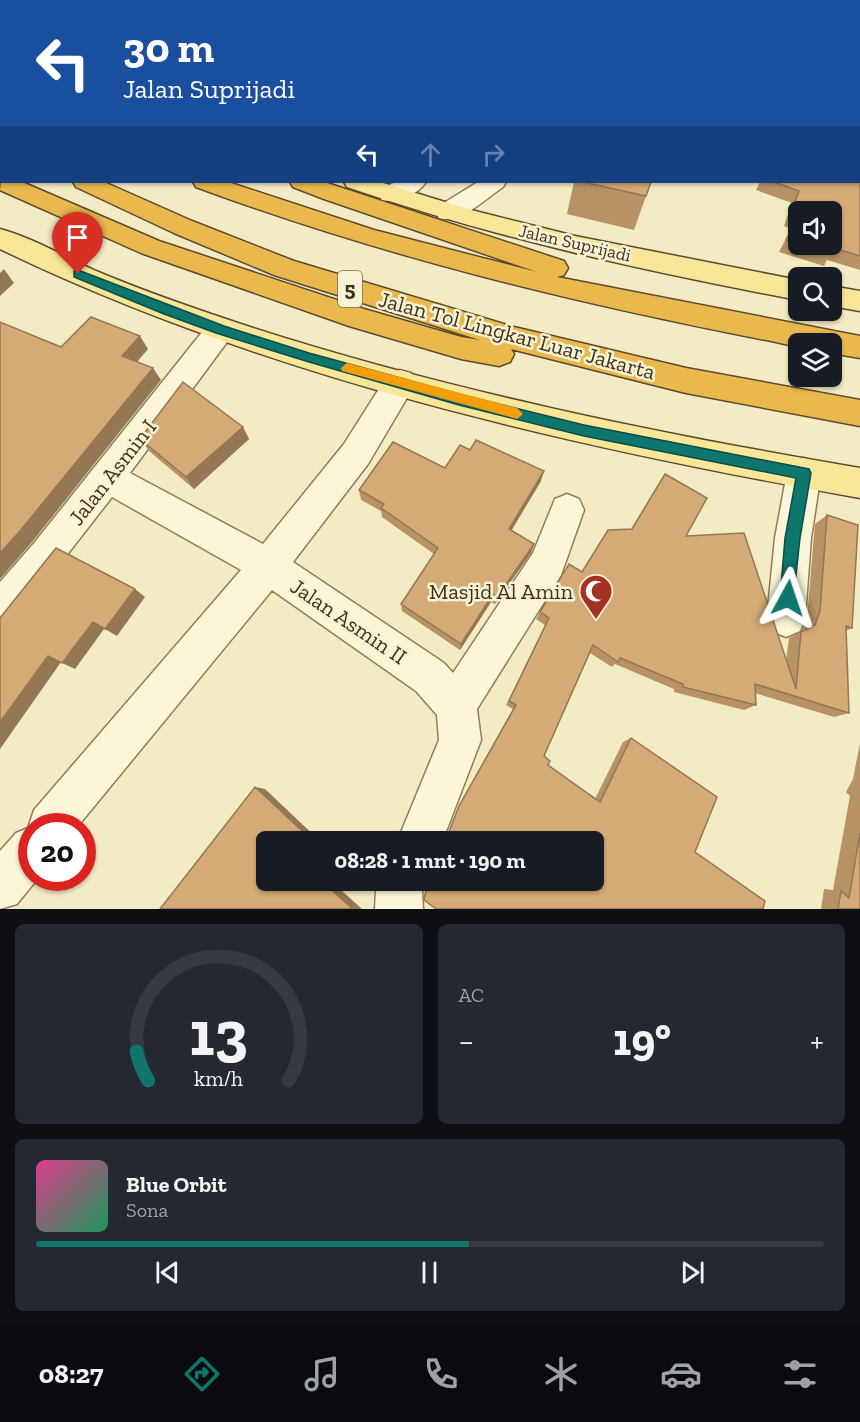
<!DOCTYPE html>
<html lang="id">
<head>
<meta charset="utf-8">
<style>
  :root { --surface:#171b24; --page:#242831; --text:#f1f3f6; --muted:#9ea1a6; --line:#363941; --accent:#0f766e }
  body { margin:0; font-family:"Zilla Slab",serif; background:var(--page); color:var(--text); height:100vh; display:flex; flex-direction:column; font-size:22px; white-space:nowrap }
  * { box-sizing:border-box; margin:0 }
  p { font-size:20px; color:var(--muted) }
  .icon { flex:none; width:33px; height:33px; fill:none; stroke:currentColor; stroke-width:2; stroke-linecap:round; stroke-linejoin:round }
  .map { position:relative; height:909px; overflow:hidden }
  .details { display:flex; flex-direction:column; gap:15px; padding:15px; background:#0d0f14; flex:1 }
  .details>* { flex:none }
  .hud { position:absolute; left:0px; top:0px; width:861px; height:183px; box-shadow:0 2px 4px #0004; background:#1a4fa0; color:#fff; overflow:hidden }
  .buttons { position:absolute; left:788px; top:201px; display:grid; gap:12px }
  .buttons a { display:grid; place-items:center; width:54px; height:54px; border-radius:9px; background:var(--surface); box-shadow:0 2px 4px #0004; font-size:30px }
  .speed { position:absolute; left:18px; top:813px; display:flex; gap:12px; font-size:30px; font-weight:700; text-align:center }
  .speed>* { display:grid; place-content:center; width:78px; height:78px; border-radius:50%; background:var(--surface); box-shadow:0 2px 4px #0004; line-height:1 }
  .speed .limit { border:9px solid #d22; background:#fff; color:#111 }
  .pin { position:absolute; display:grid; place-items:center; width:51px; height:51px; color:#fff; margin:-62px -26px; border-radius:50% 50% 50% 0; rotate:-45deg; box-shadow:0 0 6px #0007 }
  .pin .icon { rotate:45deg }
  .me { position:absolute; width:66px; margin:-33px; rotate:5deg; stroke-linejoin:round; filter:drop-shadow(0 0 4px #0008) }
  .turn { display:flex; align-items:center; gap:21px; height:126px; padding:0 24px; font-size:27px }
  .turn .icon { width:78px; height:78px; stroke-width:2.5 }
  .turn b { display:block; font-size:42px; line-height:51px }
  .lanes { display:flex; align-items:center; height:57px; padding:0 24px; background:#0003; justify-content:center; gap:30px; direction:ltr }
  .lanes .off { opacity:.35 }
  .big { font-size:45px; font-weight:700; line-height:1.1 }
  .details .widget { flex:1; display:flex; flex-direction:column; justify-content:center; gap:9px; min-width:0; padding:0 21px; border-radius:9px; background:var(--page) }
  .details .dial { align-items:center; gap:0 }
  .dial svg { height:156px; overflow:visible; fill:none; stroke:var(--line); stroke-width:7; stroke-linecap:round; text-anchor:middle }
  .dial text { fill:var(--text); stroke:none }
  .song { display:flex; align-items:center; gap:18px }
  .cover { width:72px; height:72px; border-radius:9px; background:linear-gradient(135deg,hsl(330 70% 55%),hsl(150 70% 35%)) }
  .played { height:6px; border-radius:3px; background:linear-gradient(90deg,var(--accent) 55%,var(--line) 55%) }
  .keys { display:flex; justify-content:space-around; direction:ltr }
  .heat { display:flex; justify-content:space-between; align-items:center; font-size:33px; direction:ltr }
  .details .tiles { flex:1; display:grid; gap:15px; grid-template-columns:1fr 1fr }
  .widget:last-child { grid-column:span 2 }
  .trip { position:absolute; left:256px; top:831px; width:348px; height:60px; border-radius:9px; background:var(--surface); box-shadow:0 2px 4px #0004; font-weight:700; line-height:60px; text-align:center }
  .tabs { display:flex; height:96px; justify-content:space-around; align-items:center; background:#090b0e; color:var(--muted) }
  .tabs .icon { width:42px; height:42px }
  .tabs .active { color:var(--accent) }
  .tabs b { font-size:27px; color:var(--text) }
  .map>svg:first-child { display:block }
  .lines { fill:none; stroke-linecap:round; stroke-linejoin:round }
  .minor-casing { stroke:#8f7d58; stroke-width:3 }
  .major-casing { stroke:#5d492d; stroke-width:3 }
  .highway-casing { stroke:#5d492d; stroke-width:3 }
  .minor { fill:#fcf6d9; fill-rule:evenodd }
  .major { fill:#f8e799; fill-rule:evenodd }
  .highway { fill:#e9b94e; fill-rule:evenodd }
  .wall { fill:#b69265; fill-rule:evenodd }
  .shaded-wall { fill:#947753 }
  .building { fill:#d4aa76; stroke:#947753; stroke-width:1.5 }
  .route { fill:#0f766e; stroke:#0a4d48; stroke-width:1.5 }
  .slow { fill:#f59e0b }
  .labels { text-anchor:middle; stroke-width:5; stroke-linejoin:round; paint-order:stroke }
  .far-street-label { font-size:18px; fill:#3e311e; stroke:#f9f3d5 }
  .shield { fill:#f9f3d5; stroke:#766b55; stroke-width:1.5 }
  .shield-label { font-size:21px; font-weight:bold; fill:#3e311e }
  .street-label { font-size:22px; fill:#3e311e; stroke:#f9f3d5 }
  .poi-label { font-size:22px; fill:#3e311e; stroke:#f9f3d5; text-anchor:end }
</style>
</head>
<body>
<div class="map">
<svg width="860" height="909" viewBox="0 0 860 909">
  <rect width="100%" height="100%" fill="#f2ebc4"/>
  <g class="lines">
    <defs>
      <path id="minor" d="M112 0H130L131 2H112Z
        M396 182H426C418 195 397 203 382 200L379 194 382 188Z
        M478 182H506L503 187C485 199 461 224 439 218L435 212 439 206Z
        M220 319 230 322 235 330 230 338 130 473 263 544 344 444 389 373 400 370 411 373 415 382 411 391 368 464 293 562 444 663 453 673 533 553 555 499 567 494 579 499 584 510 561 575 477 709 481 740 442 842H397L439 740 437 715 416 691 272 590 78 826H32V878H38L17 904 0 909V851L16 833 28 828 34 810 241 570 112 497 13 624 0 630V582L35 542 210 322Z
        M804 458 816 463 821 473 811 538 805 618 800 631 786 637 772 631 767 618 775 538 787 473 792 463Z
        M380 880H426L422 891 423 909H375L376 891Z"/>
      <path id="major" d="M13 0H31L32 2H13Z
        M344 182H380L471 210 575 236 798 280V300C645 271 495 238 347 187Z
        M0 229C33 238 65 257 96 271 146 292 198 310 250 327 449 391 654 433 860 468V498C569 446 267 378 0 249Z
        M831 286 860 291V311L831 306Z"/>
      <path id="highway" d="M0 8 2 9V22L0 21Z
        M0 71H2V84H0Z
        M0 125 2 126V140L0 139Z
        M2 174V182H22L159 241 364 309 461 337 480 340 274 275 174 233 76 187 73 182H104L192 221 294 261 514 327 686 368 860 400V426L686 393 511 349 514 354 510 362 499 366 461 359 349 326 141 253 0 190Z
        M193 182H228L374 230 537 272 324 199 293 187 290 182H324L564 261 568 268 564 275 557 277 860 336V358L831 353V344H798V347L776 342C576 303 388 258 196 187Z"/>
    </defs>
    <use href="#minor" class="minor-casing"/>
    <use href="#major" class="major-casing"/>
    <use href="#highway" class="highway-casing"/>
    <use href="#minor" class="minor"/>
    <use href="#major" class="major"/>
    <use href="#highway" class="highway"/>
  </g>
  <path class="wall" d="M860 0V270L827 260 824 266 779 252 791 229 784 226 792 203 756 190 760 182H860ZM798 212 831 244H798Z
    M574 182H651L634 230 567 214Z
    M243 427 249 439 194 489 149 451 140 439Z
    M445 468 541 481 511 530 534 544 531 553 495 604 491 602 460 650 402 611 401 604 434 554 382 517 381 511 361 500 359 490Z
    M665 474 707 498 686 536 744 533 786 661 789 638 802 631 807 618 815 524 827 515 858 525 852 628 846 631 849 713 834 717 755 693 756 705 744 710 674 692V689L615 664 612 667 590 653 544 756 550 761 548 765 595 799 623 742 631 738 717 797 695 852 765 901 763 909H436L424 900 427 881 426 880H594V842H445L458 807 513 709 506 705 545 625 536 619 540 612 569 564 582 572 608 530 631 529Z
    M860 743V909H821L824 889 833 890 850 796 846 792 853 779Z"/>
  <path class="shaded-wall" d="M4 269 14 283 0 296V273Z
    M140 336 148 349 131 369 122 356Z
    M153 368 161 380 33 541 0 579V553Z
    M243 427 249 439 194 489 186 477Z
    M544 471 541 481 507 538 509 529Z
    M534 544 531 553 495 604 497 597Z
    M135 589 145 597 117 636 105 629Z
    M493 594 491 602 460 650 461 644Z
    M93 622 104 629 75 669 62 663Z
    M48 656 61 662 0 749V722Z
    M255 787 265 789 321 842H314Z
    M320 880H330L362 909H353Z"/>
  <path class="building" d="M141 0H860V256L834 248 832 254 801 244H831V212H798V216L791 214 799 191 774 182H860V2H142Z
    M583 182H651L646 196Z
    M798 217V244L786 240Z
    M91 317 140 336 122 356 153 368 20 531 0 553V322L61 347Z
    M183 382 243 427 186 477 140 439Z
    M476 440 544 471 509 529 534 544 497 597 493 594 461 644 401 604 438 548 381 508 384 504 359 490 393 442 445 468 460 445 470 450Z
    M665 474 707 498 686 536 744 533 796 689 801 632 815 625 820 611 827 515 858 525 852 628 846 626 849 713 755 684 756 705 683 687V684L620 658 618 662 593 645 544 756 550 761 548 765 600 802 631 738 717 797 695 852 765 901 763 909H436L424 900 428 881 426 880H594V842H445L459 806 516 705 509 701 549 618 540 612 569 564 582 572 608 530 632 529Z
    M56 548 135 589 105 629 93 622 62 663 48 656 0 722V618Z
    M255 787 314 842H267V880H320L353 909H160Z
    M860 833V909H838L841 891 849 898Z"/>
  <path class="route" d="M78 270 224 326 309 353 459 394 584 425 809 469 811 473 800 538 793 603 788 605 782 603 780 598 785 538 796 478 584 436 459 405 309 362 216 333 164 314 74 277V271Z"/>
  <path class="slow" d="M347 363 517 408 523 414 517 419 342 371 341 368Z"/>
  <defs>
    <symbol id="mosque-pin" viewBox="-11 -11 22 30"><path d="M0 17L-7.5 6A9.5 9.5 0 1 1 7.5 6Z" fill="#a43222" stroke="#f9f3d5"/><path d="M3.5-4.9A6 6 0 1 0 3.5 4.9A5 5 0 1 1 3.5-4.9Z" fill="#fff"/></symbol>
  </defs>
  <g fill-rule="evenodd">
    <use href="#mosque-pin" x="577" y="572" width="38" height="52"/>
  </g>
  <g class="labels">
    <g class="far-street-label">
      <text transform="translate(575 243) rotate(13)" y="6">Jalan Suprijadi</text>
    </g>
    <rect class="shield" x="338" y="271" width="24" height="36" rx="4.5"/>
    <g class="shield-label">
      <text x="350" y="296">5</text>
    </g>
    <g class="street-label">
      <text transform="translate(517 335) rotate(15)" y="8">Jalan Tol Lingkar Luar Jakarta</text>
      <text transform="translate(112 472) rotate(-52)" y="8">Jalan Asmin I</text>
      <text transform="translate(349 621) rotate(34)" y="8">Jalan Asmin II</text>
    </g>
    <g class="poi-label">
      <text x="573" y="599">Masjid Al Amin</text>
    </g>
  </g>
</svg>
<div class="buttons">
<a><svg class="icon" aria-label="sound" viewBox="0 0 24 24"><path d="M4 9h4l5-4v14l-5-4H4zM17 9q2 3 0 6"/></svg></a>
<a><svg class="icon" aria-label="search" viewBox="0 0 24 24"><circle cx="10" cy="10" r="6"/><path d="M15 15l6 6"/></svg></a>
<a><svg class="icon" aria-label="layers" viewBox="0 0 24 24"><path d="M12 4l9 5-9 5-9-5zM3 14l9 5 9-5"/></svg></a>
</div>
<div class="speed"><div class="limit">20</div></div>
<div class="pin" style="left:78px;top:274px;background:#d93025"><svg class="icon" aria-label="arrive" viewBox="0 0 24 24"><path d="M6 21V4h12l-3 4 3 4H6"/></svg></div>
<svg class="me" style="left:788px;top:598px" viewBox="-20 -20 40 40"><path d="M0-17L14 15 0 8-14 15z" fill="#0f766e" stroke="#fff" stroke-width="4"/></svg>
<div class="trip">08:28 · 1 mnt · 190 m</div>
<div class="hud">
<div class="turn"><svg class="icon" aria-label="left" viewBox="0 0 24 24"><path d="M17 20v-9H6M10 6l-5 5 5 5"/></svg><div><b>30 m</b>Jalan Suprijadi</div></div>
<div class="lanes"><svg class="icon" aria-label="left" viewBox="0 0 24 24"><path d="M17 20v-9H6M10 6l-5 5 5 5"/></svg><svg class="icon off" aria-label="ahead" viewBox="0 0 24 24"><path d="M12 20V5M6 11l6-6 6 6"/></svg><svg class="icon off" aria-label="right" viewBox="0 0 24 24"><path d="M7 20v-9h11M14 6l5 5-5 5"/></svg></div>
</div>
</div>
<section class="details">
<div class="tiles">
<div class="widget dial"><svg viewBox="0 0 100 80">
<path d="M14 69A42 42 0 1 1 86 69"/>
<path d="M14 69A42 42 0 0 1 8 54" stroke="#0f766e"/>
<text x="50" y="56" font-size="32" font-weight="700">13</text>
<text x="50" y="72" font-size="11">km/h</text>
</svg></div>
<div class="widget"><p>AC</p>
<div class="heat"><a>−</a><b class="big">19°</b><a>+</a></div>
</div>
<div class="widget">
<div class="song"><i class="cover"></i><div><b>Blue Orbit</b><p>Sona</p></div></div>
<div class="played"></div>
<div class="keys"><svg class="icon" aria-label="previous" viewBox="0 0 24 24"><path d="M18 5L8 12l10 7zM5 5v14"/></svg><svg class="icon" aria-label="pause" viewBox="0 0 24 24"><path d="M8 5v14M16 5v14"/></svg><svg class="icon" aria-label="next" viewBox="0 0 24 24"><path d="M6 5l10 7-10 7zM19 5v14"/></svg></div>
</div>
</div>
</section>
<nav class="tabs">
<b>08:27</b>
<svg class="icon active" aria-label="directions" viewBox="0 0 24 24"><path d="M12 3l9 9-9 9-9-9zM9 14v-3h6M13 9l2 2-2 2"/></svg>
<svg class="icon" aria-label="music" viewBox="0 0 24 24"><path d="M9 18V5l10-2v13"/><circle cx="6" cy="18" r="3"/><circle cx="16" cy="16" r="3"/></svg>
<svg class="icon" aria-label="phone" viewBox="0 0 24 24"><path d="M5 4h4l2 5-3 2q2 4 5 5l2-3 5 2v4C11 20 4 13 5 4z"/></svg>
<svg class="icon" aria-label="climate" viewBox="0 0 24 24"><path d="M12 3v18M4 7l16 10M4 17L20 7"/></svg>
<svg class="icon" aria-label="car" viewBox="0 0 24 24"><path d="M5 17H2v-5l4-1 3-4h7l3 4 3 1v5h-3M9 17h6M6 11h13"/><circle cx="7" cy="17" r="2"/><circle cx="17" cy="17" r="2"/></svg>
<svg class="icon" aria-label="filters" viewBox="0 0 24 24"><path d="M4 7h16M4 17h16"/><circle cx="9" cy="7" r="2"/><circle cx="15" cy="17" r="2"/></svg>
</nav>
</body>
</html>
